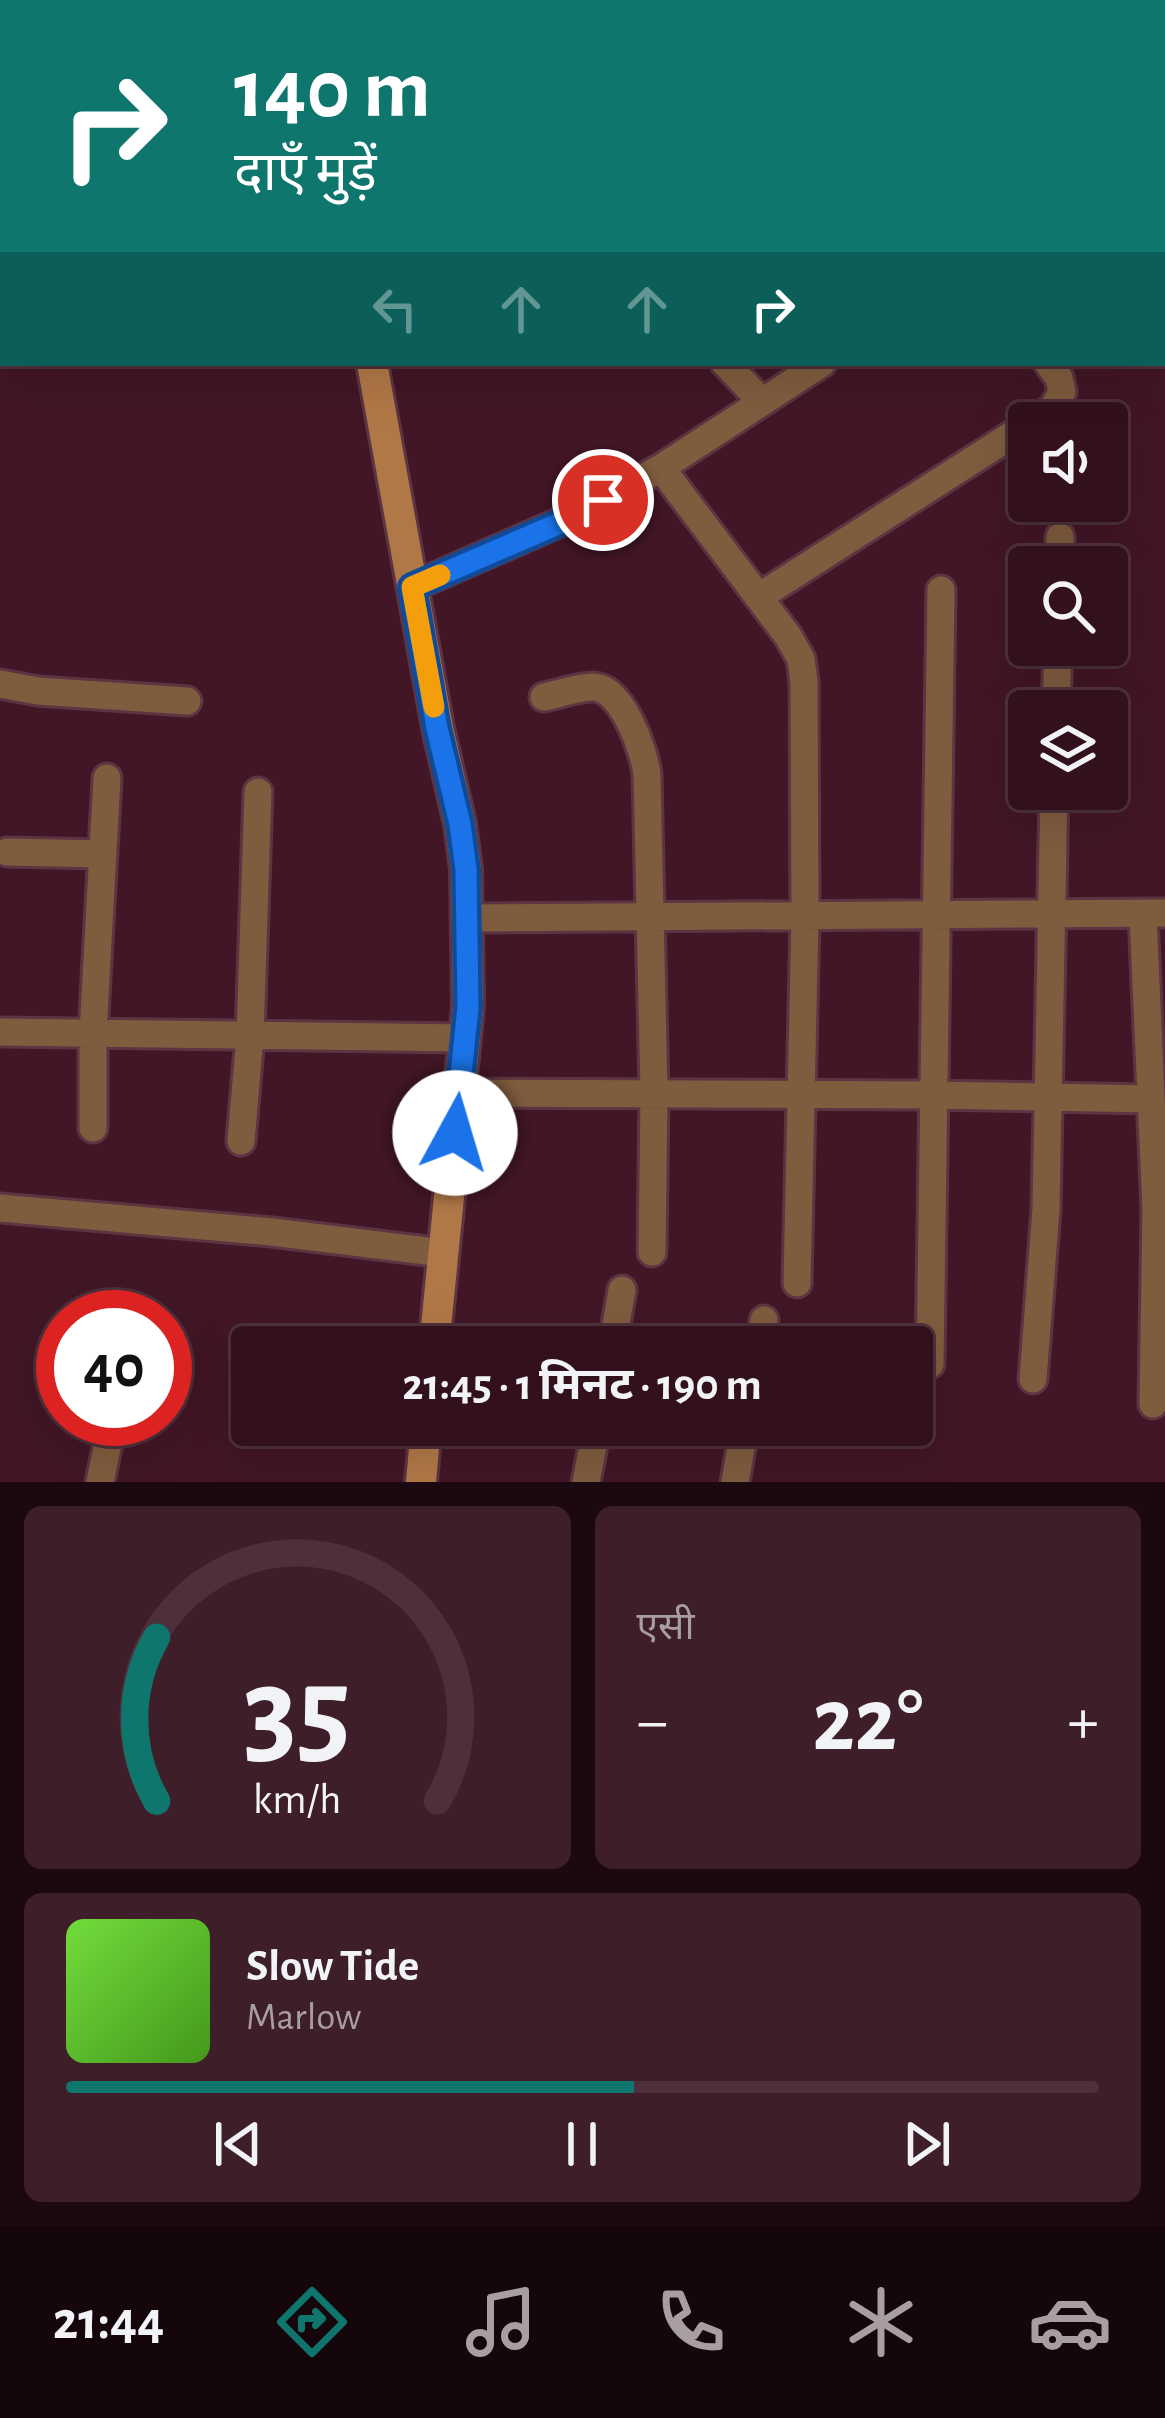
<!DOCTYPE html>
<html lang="hi">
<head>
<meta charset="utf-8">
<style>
  :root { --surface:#32101c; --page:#3d1e29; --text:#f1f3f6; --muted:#a89da3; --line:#4d303b; --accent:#0f766e }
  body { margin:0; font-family:"Alegreya Sans","Noto Sans Devanagari",sans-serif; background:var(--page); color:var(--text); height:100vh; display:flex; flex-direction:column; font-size:45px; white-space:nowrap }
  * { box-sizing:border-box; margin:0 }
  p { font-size:39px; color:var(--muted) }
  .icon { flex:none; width:66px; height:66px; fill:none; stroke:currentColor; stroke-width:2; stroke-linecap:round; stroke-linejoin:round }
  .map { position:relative; height:1482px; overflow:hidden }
  .details { display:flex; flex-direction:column; gap:24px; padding:24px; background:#1c090f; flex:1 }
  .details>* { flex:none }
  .banner { position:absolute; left:0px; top:0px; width:1167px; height:366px; box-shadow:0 12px 48px #0002,0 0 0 3px var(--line); background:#0f766e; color:#fff; overflow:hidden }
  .buttons { position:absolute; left:1008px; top:402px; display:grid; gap:24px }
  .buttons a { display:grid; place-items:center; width:120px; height:120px; border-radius:12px; background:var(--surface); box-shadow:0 12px 48px #0002,0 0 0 3px var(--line); font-size:60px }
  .speed { position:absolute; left:36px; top:1290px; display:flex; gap:24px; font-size:60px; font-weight:700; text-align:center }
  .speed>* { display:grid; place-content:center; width:156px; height:156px; border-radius:50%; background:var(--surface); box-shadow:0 12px 48px #0002,0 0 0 3px var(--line); line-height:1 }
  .speed .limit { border:18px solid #d22; background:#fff; color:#111 }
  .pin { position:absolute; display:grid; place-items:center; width:102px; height:102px; color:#fff; margin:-51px; border:6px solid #fff; border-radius:50%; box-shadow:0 3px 12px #0007 }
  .me { position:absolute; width:132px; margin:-66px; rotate:6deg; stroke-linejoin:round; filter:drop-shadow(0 0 9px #0008) }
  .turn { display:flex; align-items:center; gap:42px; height:252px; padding:0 36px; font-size:54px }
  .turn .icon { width:156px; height:156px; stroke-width:2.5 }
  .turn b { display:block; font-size:84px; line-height:102px }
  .lanes { display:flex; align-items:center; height:114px; padding:0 36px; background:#0003; justify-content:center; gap:60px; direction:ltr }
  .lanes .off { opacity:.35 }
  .big { font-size:90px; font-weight:700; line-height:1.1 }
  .details .card { flex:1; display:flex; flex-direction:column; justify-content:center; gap:18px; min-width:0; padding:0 42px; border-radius:18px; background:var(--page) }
  .details .dial { align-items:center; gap:0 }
  .dial svg { height:312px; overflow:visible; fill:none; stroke:var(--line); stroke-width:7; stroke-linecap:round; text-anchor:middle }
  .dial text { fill:var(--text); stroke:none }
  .song { display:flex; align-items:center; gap:36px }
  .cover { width:144px; height:144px; border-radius:18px; background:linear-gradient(135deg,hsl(100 70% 55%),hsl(100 70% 35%)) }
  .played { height:12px; border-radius:6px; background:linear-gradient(90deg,var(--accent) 55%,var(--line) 55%) }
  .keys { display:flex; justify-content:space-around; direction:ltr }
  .heat { display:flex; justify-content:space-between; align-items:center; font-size:66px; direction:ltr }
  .details .tiles { flex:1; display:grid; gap:24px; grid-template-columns:1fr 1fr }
  .card:last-child { grid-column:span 2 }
  .trip { position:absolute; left:231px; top:1326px; width:702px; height:120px; border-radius:12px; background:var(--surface); box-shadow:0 12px 48px #0002,0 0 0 3px var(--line); font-weight:700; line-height:120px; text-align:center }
  .dock { display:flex; height:192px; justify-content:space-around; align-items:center; background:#14060b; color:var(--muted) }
  .dock .icon { width:84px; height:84px }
  .dock .selected { color:var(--accent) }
  .dock b { font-size:54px; color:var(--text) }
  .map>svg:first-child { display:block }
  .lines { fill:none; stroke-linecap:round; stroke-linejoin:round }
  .street-casing { stroke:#5c3442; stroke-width:33 }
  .secondary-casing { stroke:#5c3442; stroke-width:36 }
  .street { stroke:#7f5c3e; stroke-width:27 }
  .secondary { stroke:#b17847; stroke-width:30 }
  .route-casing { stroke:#114b97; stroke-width:30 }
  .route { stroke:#1a73e8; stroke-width:21 }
  .slow { stroke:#f59e0b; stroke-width:21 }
</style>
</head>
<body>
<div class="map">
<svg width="1165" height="1482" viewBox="0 0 1165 1482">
  <rect width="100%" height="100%" fill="#421626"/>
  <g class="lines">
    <defs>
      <path id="street" d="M1164 168 1165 167
        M725 363 762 402
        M1030 423 1053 408 1062 392 1059 378 1048 363
        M661 468 788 636 801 659 804 682 805 917 797 1283
        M1060 567V537
        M412 587 574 516 661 468 822 363
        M759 597 1029 424
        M0 684 38 691 187 701
        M544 697C559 694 578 687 593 687 622 687 644 750 647 774L654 1094 652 1252
        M1056 711 1058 645
        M7 852 103 854
        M1143 915 1156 1209 1153 1404
        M467 918 1165 913
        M0 1032 464 1038
        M459 1093 933 1095 1151 1099
        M93 1128V1033L107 778
        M241 1141 250 1036 258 792
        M0 1208 272 1232 443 1253
        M435 1339 472 1347
        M612 1347 622 1290
        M759 1347 764 1320
        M930 1364 941 590
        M1033 1379 1046 1209 1054 789
        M100 1482 113 1419
        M586 1482 597 1425
        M735 1482 745 1425"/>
      <path id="secondary" d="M646 3 650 0
        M372 363 438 728 460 824 466 869 468 1007 434 1347
        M421 1482 426 1425"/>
    </defs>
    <use href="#street" class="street-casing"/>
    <use href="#secondary" class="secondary-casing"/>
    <use href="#street" class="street"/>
    <use href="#secondary" class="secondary"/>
  </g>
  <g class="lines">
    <defs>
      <path id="route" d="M455 1133 468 1007 466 869 460 824 437 728 412 587 574 517 603 500"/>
    </defs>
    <use href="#route" class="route-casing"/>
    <use href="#route" class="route"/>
    <path class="slow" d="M434 707 412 587 440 575"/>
  </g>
</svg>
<div class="buttons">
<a><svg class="icon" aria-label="sound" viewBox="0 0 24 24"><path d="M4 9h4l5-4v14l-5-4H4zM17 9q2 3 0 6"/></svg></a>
<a><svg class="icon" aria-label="search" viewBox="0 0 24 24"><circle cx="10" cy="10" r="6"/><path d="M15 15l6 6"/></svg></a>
<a><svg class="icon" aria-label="layers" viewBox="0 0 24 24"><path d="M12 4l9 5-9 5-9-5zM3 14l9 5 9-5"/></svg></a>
</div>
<div class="speed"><div class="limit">40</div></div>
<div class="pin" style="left:603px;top:500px;background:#d93025"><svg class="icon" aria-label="arrive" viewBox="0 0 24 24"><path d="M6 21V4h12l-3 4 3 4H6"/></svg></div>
<svg class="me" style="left:455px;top:1133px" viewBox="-20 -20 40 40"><circle r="19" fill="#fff"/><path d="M0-13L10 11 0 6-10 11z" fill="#1a73e8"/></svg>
<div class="trip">21:45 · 1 मिनट · 190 m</div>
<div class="banner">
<div class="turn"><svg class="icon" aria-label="right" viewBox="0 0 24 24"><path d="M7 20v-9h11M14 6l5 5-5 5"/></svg><div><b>140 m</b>दाएँ मुड़ें</div></div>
<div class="lanes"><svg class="icon off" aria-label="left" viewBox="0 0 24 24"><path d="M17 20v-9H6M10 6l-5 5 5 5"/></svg><svg class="icon off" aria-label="ahead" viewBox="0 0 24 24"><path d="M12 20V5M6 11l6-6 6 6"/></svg><svg class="icon off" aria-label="ahead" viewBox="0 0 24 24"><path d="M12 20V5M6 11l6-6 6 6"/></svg><svg class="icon" aria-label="right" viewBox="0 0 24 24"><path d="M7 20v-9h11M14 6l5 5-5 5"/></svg></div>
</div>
</div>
<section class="details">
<div class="tiles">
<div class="card dial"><svg viewBox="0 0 100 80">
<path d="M14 69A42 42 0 1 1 86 69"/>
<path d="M14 69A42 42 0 0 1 14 27" stroke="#0f766e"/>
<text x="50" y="56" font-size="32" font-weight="700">35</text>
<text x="50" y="72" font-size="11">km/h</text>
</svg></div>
<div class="card"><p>एसी</p>
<div class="heat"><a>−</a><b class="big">22°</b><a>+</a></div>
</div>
<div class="card">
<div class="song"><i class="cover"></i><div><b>Slow Tide</b><p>Marlow</p></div></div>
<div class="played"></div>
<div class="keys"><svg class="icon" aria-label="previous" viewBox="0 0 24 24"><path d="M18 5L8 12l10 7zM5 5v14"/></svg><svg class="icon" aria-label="pause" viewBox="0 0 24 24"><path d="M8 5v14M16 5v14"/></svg><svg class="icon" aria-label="next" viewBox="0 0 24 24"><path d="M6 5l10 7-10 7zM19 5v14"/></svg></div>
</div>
</div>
</section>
<nav class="dock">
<b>21:44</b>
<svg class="icon selected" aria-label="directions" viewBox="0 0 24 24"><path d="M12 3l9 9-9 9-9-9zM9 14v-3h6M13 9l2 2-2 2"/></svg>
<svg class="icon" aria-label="music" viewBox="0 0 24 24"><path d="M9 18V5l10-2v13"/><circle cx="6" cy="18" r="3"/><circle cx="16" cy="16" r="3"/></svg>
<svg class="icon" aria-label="phone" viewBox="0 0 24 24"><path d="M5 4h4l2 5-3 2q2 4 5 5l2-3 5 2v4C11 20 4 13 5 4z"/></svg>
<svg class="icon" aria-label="climate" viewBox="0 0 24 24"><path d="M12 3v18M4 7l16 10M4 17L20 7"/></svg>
<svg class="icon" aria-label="car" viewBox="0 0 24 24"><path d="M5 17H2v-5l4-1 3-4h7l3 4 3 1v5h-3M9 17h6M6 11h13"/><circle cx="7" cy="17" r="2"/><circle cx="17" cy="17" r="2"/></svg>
</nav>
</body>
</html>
